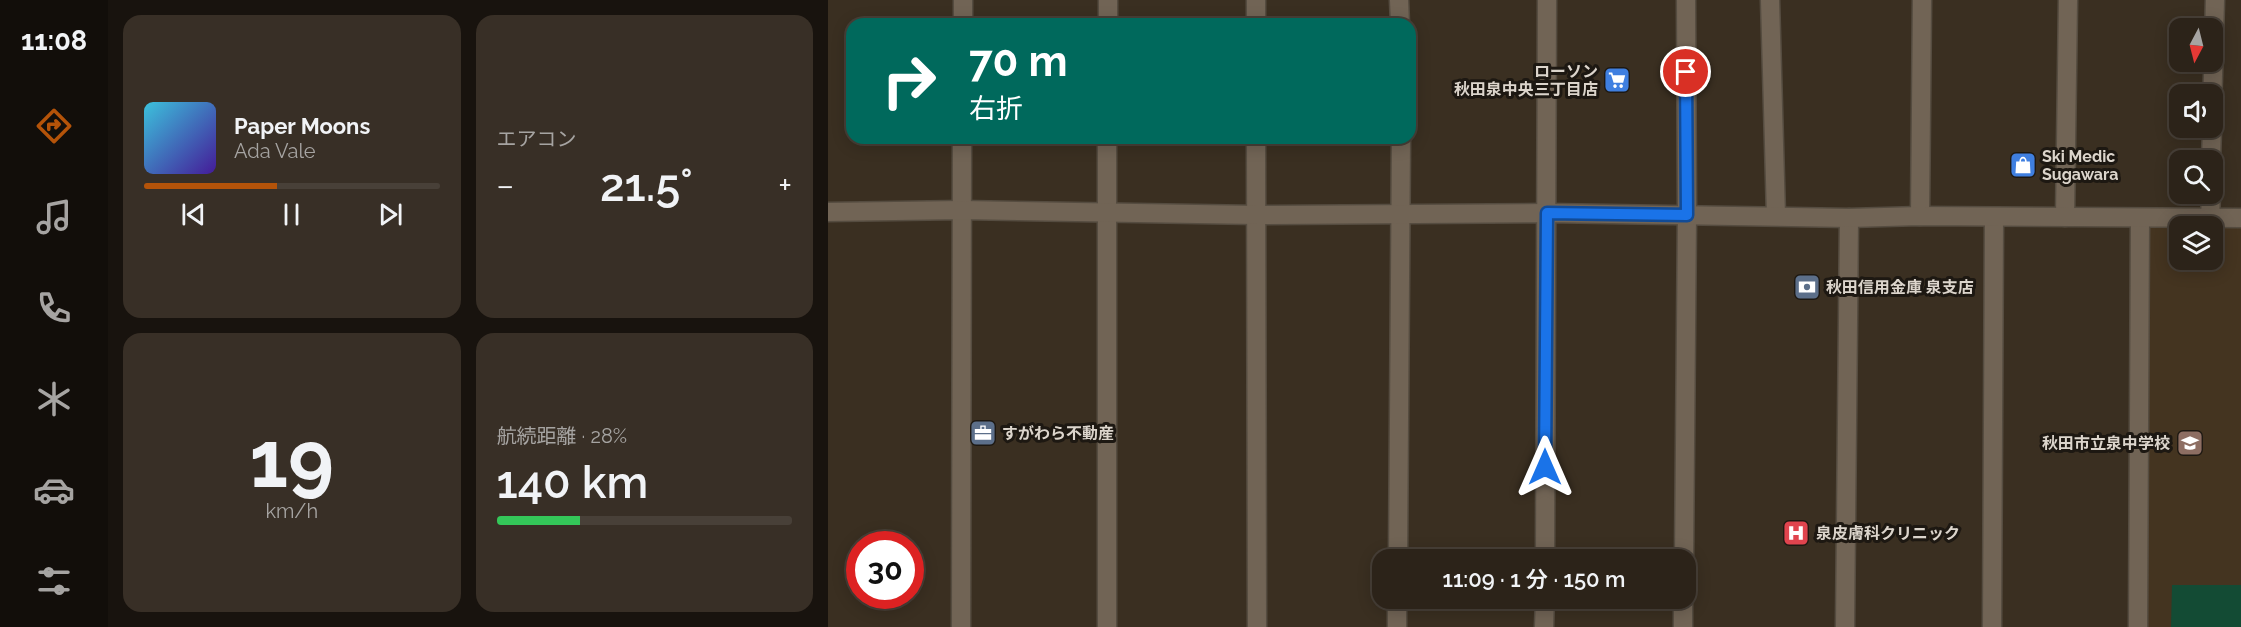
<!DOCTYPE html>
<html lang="ja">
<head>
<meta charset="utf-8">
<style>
  :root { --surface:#2c2319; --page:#382f26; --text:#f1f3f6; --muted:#a6a4a2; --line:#484038; --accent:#b45309 }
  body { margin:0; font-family:Raleway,"Noto Sans JP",sans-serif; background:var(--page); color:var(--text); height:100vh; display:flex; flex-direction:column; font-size:22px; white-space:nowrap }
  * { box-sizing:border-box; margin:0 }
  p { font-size:20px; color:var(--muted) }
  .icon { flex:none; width:33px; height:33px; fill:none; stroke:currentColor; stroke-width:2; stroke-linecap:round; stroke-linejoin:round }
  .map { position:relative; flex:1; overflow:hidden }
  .sheet { display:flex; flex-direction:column; gap:15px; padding:15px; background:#18130e; width:720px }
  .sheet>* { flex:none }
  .top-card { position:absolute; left:18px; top:18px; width:570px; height:126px; border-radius:18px; box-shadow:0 3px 15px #0003,0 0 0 2px var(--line); background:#00695c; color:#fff; overflow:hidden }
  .needle { width:39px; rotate:187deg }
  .controls { position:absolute; left:1341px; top:18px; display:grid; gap:12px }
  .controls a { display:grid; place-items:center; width:54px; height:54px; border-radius:12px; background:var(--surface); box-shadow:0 3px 15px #0003,0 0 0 2px var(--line); font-size:30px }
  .speed { position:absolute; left:18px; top:531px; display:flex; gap:12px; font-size:30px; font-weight:700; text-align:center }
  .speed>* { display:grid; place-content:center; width:78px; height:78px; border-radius:50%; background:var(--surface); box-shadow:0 3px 15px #0003,0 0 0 2px var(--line); line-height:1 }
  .speed .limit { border:9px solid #d22; background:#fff; color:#111 }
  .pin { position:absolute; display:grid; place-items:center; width:51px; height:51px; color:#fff; margin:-26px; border:3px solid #fff; border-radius:50%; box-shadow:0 2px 6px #0007 }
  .me { position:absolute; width:66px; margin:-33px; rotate:0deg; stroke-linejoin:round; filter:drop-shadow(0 0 4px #0008) }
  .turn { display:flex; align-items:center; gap:21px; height:126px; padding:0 24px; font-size:27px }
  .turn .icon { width:78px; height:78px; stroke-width:2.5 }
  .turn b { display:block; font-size:42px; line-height:51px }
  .big { font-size:45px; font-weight:600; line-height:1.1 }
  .sheet .widget { flex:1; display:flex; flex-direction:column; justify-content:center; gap:9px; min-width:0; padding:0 21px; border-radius:18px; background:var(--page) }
  .sheet .dial { align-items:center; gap:0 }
  .dial b { font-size:78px; line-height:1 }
  .song { display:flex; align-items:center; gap:18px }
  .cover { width:72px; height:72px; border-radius:9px; background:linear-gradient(135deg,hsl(190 70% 55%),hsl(260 70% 35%)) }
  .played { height:6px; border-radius:3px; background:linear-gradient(90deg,var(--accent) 45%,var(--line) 45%) }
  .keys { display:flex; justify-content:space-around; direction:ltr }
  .heat { display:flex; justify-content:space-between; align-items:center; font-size:33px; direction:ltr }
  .charge { height:9px; border-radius:4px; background:linear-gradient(90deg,#34c759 28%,var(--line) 0) }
  .sheet .tiles { flex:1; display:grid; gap:15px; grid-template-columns:repeat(2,1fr) }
  .trip { position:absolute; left:544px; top:549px; width:324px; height:60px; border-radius:18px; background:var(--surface); box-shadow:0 3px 15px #0003,0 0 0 2px var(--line); font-weight:600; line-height:60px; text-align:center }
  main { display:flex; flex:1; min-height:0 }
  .menu { display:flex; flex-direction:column; width:108px; justify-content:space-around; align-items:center; background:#120e0a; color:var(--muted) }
  .menu .icon { width:42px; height:42px }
  .menu .on { color:var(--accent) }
  .menu b { font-size:27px; color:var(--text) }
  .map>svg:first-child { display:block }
  .built { fill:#443420; fill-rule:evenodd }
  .green { fill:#134b34 }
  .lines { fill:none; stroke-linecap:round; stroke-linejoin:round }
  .street-casing { stroke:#554c40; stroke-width:21 }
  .secondary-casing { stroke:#554c40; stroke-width:21 }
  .street { stroke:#716455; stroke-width:18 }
  .secondary { stroke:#716455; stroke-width:18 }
  .route-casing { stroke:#114b97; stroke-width:15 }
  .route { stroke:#1a73e8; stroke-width:10 }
  .labels { text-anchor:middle; stroke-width:6; stroke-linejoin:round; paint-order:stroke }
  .poi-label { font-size:16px; font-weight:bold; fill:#dcd5cc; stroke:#1d1812; text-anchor:start }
</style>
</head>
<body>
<main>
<nav class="menu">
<b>11:08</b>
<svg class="icon on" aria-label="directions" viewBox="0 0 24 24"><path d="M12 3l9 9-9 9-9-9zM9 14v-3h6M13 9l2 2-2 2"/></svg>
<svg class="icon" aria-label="music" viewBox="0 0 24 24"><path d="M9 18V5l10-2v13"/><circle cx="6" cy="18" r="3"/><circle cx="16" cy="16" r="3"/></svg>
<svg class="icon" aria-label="phone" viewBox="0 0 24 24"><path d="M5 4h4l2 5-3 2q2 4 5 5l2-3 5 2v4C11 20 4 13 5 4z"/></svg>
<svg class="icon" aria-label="climate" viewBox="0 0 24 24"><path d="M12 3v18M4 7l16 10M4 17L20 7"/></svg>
<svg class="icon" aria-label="car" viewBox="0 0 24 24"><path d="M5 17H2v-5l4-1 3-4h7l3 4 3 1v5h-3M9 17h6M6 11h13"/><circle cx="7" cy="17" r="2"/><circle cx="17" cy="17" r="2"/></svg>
<svg class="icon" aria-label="filters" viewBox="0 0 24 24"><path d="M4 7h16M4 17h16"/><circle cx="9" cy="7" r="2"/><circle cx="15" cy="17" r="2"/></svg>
</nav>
<section class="sheet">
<div class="tiles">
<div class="widget">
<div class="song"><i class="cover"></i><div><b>Paper Moons</b><p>Ada Vale</p></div></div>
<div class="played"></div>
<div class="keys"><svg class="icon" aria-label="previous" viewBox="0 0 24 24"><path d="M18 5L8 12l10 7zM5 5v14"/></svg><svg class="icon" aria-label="pause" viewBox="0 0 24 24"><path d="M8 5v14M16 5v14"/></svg><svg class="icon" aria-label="next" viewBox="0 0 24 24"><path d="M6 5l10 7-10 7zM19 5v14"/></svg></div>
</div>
<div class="widget"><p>エアコン</p>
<div class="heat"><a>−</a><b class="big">21.5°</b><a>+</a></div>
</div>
<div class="widget dial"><b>19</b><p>km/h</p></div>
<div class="widget"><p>航続距離 · 28%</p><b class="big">140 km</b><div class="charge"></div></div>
</div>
</section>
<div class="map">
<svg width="1413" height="627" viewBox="0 0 1413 627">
  <rect width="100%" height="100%" fill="#3a2f21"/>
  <path class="built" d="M1312 218H1413V627H1310ZM1352 226H1384V260H1352Z"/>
  <path class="green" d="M1344 585H1413V627H1343Z"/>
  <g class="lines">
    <defs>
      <path id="street" d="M428 0V24
        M571 0 572 24
        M942 0 948 216
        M135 24V0
        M280 24V0
        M1384 111 1387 0
        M428 138 429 627
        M1383 160 1384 128
        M1092 216 1094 0
        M1237 217 1240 0
        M1382 218 1383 194
        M570 560 573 138
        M717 560 719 0
        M856 560 859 215 858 0
        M133 627 134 138
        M279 627V138
        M569 627V598
        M716 627 717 598
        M855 627V598
        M1017 627 1021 218
        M1164 627 1166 218
        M1310 627 1312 218"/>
      <path id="secondary" d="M0 212 134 210 429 215 719 213 1021 218 1092 216 1413 218"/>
    </defs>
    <use href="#street" class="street-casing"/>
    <use href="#secondary" class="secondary-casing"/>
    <use href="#street" class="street"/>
    <use href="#secondary" class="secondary"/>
  </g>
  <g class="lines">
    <defs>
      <path id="route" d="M717 467 719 213 859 215 858 72"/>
    </defs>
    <use href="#route" class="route-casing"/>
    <use href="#route" class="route"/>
  </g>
  <defs>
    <symbol id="supermarket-square" viewBox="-11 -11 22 22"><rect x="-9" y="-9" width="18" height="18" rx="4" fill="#3f7fe0" stroke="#1d1812"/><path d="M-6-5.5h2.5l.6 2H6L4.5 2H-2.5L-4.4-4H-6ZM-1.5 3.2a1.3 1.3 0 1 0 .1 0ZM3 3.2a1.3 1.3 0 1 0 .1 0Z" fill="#fff"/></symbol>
    <symbol id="shop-square" viewBox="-11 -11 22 22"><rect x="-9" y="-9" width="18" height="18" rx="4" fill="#3f7fe0" stroke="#1d1812"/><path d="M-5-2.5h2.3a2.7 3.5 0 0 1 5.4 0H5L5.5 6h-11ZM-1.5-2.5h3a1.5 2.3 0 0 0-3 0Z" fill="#fff"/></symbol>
    <symbol id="bank-square" viewBox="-11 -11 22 22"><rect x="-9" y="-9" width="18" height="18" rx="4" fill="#5c6f8a" stroke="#1d1812"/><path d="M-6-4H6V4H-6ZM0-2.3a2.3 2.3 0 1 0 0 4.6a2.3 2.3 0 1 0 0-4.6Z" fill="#fff"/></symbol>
    <symbol id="office-square" viewBox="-11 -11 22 22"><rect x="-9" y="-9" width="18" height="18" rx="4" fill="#5c6f8a" stroke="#1d1812"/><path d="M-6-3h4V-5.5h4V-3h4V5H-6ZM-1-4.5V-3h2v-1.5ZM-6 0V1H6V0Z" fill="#fff"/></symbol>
    <symbol id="school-square" viewBox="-11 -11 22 22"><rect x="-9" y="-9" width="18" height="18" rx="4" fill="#8d6e63" stroke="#1d1812"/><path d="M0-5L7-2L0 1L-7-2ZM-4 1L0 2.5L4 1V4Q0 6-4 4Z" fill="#fff"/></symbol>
    <symbol id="hospital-square" viewBox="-11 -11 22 22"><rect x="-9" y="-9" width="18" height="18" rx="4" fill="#e0444e" stroke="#1d1812"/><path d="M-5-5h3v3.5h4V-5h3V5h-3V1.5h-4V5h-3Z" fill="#fff"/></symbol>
  </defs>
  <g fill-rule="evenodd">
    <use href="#supermarket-square" x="774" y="65" width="30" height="30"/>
    <use href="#shop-square" x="1180" y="150" width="30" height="30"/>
    <use href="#bank-square" x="964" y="272" width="30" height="30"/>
    <use href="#office-square" x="140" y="418" width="30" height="30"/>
    <use href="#school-square" x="1347" y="428" width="30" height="30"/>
    <use href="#hospital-square" x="953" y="518" width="30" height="30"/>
  </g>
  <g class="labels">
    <g class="poi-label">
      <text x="770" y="77" text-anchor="end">ローソン<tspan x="770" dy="18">秋田泉中央三丁目店</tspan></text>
      <text x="1214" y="162">Ski Medic<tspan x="1214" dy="18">Sugawara</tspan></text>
      <text x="998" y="293">秋田信用金庫 泉支店</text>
      <text x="174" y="439">すがわら不動産</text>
      <text x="1342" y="449" text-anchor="end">秋田市立泉中学校</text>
      <text x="988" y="539">泉皮膚科クリニック</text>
    </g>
  </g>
</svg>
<div class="controls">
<a><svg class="needle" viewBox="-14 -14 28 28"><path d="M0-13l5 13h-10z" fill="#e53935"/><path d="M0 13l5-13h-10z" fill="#a6a4a2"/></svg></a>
<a><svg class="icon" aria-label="sound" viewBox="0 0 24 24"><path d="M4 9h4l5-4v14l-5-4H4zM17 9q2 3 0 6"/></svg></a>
<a><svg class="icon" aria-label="search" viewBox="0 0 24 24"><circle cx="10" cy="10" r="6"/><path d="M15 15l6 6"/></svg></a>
<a><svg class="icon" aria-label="layers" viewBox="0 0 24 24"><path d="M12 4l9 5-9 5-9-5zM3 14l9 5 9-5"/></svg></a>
</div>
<div class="speed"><div class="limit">30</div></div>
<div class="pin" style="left:858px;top:72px;background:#d93025"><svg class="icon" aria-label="arrive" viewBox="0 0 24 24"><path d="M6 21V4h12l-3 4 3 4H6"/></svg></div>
<svg class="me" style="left:717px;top:467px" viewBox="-20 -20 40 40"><path d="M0-17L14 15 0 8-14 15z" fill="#1a73e8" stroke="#fff" stroke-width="4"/></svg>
<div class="trip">11:09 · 1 分 · 150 m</div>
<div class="top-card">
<div class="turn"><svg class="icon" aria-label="right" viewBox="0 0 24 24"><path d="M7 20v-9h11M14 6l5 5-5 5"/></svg><div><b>70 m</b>右折</div></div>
</div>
</div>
</main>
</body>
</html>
